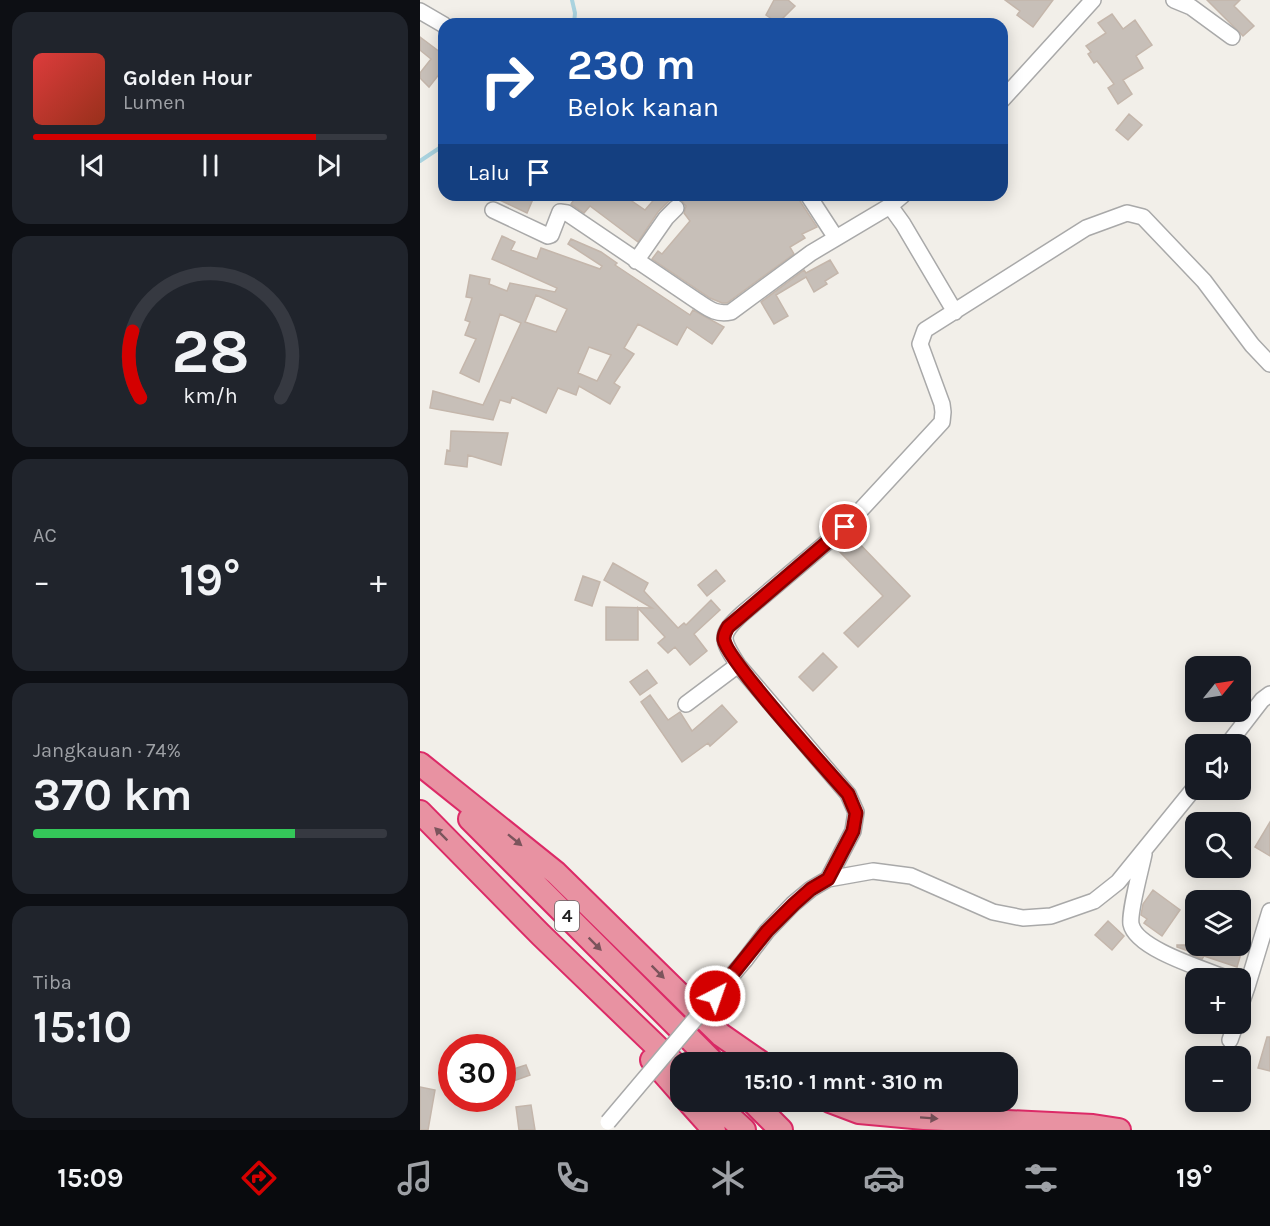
<!DOCTYPE html>
<html lang="id">
<head>
<meta charset="utf-8">
<style>
  :root { --surface:#171b24; --page:#20242c; --text:#f1f3f6; --muted:#9ea1a6; --line:#363941; --accent:#d40000 }
  body { margin:0; font-family:Karla,sans-serif; background:var(--page); color:var(--text); height:100vh; display:flex; flex-direction:column; font-size:22px; white-space:nowrap }
  * { box-sizing:border-box; margin:0 }
  p { font-size:20px; color:var(--muted) }
  .icon { flex:none; width:33px; height:33px; fill:none; stroke:currentColor; stroke-width:2; stroke-linecap:round; stroke-linejoin:round }
  .map { position:relative; flex:1; overflow:hidden }
  .panel { display:flex; flex-direction:column; gap:12px; padding:12px; background:#0d0f14; width:420px }
  .panel>* { flex:none }
  .top-card { position:absolute; left:18px; top:18px; width:570px; height:183px; border-radius:18px; box-shadow:0 3px 15px #0003; background:#1a4fa0; color:#fff; overflow:hidden }
  .needle { width:39px; rotate:60deg }
  .buttons { position:absolute; left:765px; top:656px; display:grid; gap:12px }
  .buttons a { display:grid; place-items:center; width:66px; height:66px; border-radius:12px; background:var(--surface); box-shadow:0 3px 15px #0003; font-size:30px }
  .speed { position:absolute; left:18px; top:1034px; display:flex; gap:12px; font-size:30px; font-weight:700; text-align:center }
  .speed>* { display:grid; place-content:center; width:78px; height:78px; border-radius:50%; background:var(--surface); box-shadow:0 3px 15px #0003; line-height:1 }
  .speed .limit { border:9px solid #d22; background:#fff; color:#111 }
  .pin { position:absolute; display:grid; place-items:center; width:51px; height:51px; color:#fff; margin:-26px; border:3px solid #fff; border-radius:50%; box-shadow:0 2px 6px #0007 }
  .me { position:absolute; width:66px; margin:-33px; rotate:41deg; stroke-linejoin:round; filter:drop-shadow(0 0 4px #0008) }
  .turn { display:flex; align-items:center; gap:21px; height:126px; padding:0 30px; font-size:27px }
  .turn .icon { width:78px; height:78px; stroke-width:2.5 }
  .turn b { display:block; font-size:42px; line-height:51px }
  .then { display:flex; align-items:center; height:57px; padding:0 30px; background:#0003; gap:12px; font-size:22px }
  .big { font-size:45px; font-weight:700; line-height:1.1 }
  .panel .widget { flex:1; display:flex; flex-direction:column; justify-content:center; gap:9px; min-width:0; padding:0 21px; border-radius:18px; background:var(--page) }
  .panel .dial { align-items:center; gap:0 }
  .dial svg { height:156px; overflow:visible; fill:none; stroke:var(--line); stroke-width:7; stroke-linecap:round; text-anchor:middle }
  .dial text { fill:var(--text); stroke:none }
  .song { display:flex; align-items:center; gap:18px }
  .cover { width:72px; height:72px; border-radius:9px; background:linear-gradient(135deg,hsl(0 70% 55%),hsl(10 70% 35%)) }
  .played { height:6px; border-radius:3px; background:linear-gradient(90deg,var(--accent) 80%,var(--line) 80%) }
  .keys { display:flex; justify-content:space-around; direction:ltr }
  .heat { display:flex; justify-content:space-between; align-items:center; font-size:33px; direction:ltr }
  .charge { height:9px; border-radius:4px; background:linear-gradient(90deg,#34c759 74%,var(--line) 0) }
  .trip { position:absolute; left:250px; top:1052px; width:348px; height:60px; border-radius:18px; background:var(--surface); box-shadow:0 3px 15px #0003; font-weight:700; line-height:60px; text-align:center }
  .dock { display:flex; height:96px; justify-content:space-around; align-items:center; background:#090b0e; color:var(--muted) }
  .dock .icon { width:42px; height:42px }
  .dock .active { color:var(--accent) }
  .dock b { font-size:27px; color:var(--text) }
  main { display:flex; flex:1; min-height:0 }
  .map>svg:first-child { display:block }
  .lines { fill:none; stroke-linecap:round; stroke-linejoin:round }
  .stream { stroke:#aad3df; stroke-width:4 }
  .building { fill:#c7bfb8; stroke:#c4b6ab; stroke-width:1.5; fill-rule:evenodd }
  .minor-casing { stroke:#a9a9a9; stroke-width:18 }
  .highway-casing { stroke:#dc2a67; stroke-width:26 }
  .minor { stroke:#fff; stroke-width:15 }
  .highway { stroke:#e892a2; stroke-width:22 }
  .minor-bridge-casing { stroke:#a9a9a9; stroke-width:18; stroke-linecap:butt }
  .minor-bridge { stroke:#fff; stroke-width:15 }
  .oneway { fill:#7b545c }
  .route-casing { stroke:#8a0000; stroke-width:15 }
  .route { stroke:#d40000; stroke-width:10 }
  .labels { text-anchor:middle; stroke-width:5; stroke-linejoin:round; paint-order:stroke }
  .shield { fill:#fff; stroke:#646464; stroke-width:1.5 }
  .shield-label { font-size:18px; font-weight:bold; fill:#222 }
</style>
</head>
<body>
<main>
<section class="panel">
<div class="widget">
<div class="song"><i class="cover"></i><div><b>Golden Hour</b><p>Lumen</p></div></div>
<div class="played"></div>
<div class="keys"><svg class="icon" aria-label="previous" viewBox="0 0 24 24"><path d="M18 5L8 12l10 7zM5 5v14"/></svg><svg class="icon" aria-label="pause" viewBox="0 0 24 24"><path d="M8 5v14M16 5v14"/></svg><svg class="icon" aria-label="next" viewBox="0 0 24 24"><path d="M6 5l10 7-10 7zM19 5v14"/></svg></div>
</div>
<div class="widget dial"><svg viewBox="0 0 100 80">
<path d="M14 69A42 42 0 1 1 86 69"/>
<path d="M14 69A42 42 0 0 1 10 35" stroke="#d40000"/>
<text x="50" y="56" font-size="32" font-weight="700">28</text>
<text x="50" y="72" font-size="11">km/h</text>
</svg></div>
<div class="widget"><p>AC</p>
<div class="heat"><a>−</a><b class="big">19°</b><a>+</a></div>
</div>
<div class="widget"><p>Jangkauan · 74%</p><b class="big">370 km</b><div class="charge"></div></div>
<div class="widget"><p>Tiba</p><b class="big">15:10</b></div>
</section>
<div class="map">
<svg width="850" height="1130" viewBox="0 0 850 1130">
  <rect width="100%" height="100%" fill="#f2efe9"/>
  <g class="lines">
    <path class="stream" d="M152 0 155 13 154 24
      M0 161 24 145"/>
  </g>
  <path class="building" d="M354 0H368L375 6 358 23 346 15Z
    M585 0H633L613 27 597 15 600 11Z
    M787 0H820L814 6 834 26 823 36Z
    M692 14 703 29 715 20 732 45 716 56 723 68 703 80 712 94 698 104 688 88 694 84 681 66 677 61 674 63 668 54 671 52 666 46 686 33 678 23Z
    M0 37 24 55V68L9 87 0 78V73L11 59 0 50Z
    M709 114 722 125 708 140 696 130Z
    M69 195H105L113 199 107 213Z
    M157 195 165 199 168 195H203L225 210 238 195H376L397 227 382 234 385 238 370 247 374 254 307 303H302L290 298 232 259 238 251 242 254 270 221 264 213 266 206 262 201 258 199H251L238 212 218 242 170 206 164 213 151 204Z
    M82 236 95 242 91 250 117 259 121 248 180 269 182 266 148 244 151 239 181 252 197 263 195 265 270 315 273 310 304 327 292 344 267 327 257 345 218 324 204 348 214 354 194 383 200 387 190 404 159 386 156 395 138 388 126 413 92 397 90 403 80 400 73 420 10 408 13 391 63 405 101 323 80 314 59 382 40 373 56 339 45 335 50 322 45 320 52 298 46 297 50 275 70 279 69 284 87 291 90 283 135 292 137 288 72 259ZM116 295 147 309 136 332 105 322ZM169 347 191 355 177 381 158 373Z
    M410 260 418 273 405 281 407 284 394 292 386 277 356 295 368 316 354 324 341 302 384 270 386 273Z
    M31 431 88 433 81 465 48 455 47 467 25 464 27 450 30 451Z
    M431 535 490 596 438 647 424 633 463 596 417 549Z
    M193 563 228 583 224 591 258 628 264 623 266 625 291 600 300 610 274 634 287 651 270 665 255 647 248 653 238 643 245 637 218 608V640H186V607L232 608 184 580Z
    M296 570 305 581 287 596 278 585Z
    M163 576 180 582 172 606 155 600Z
    M403 653 417 667 393 691 379 677Z
    M227 670 237 683 220 695 210 682Z
    M230 695 248 720 260 712 272 731 302 705 317 722 290 746 288 743 262 762 221 702Z
    M850 822V856L835 847Z
    M733 890 760 910 742 936 724 923 727 919 721 915 723 904Z
    M688 921 704 936 692 950 675 935Z
    M757 945H806L822 950 817 967 784 956 782 959 770 954 771 952 757 947Z
    M847 1037H850V1071L838 1068Z
    M106 1065 110 1075 88 1083 84 1072Z
    M0 1087 15 1090 8 1130H0Z
    M111 1105 115 1130H99L96 1107Z"/>
  <g class="lines">
    <defs>
      <path id="minor" d="M754 0 771 7 812 37
        M0 11 24 25
        M582 100 673 0
        M388 195 416 238
        M470 206 483 195
        M73 210 128 236 131 235 140 212 147 213 277 301C289 309 296 315 311 312L391 253 470 206 483 224 535 312
        M216 261 246 218 256 208
        M266 704 318 665
        M808 744 842 700 850 694
        M724 854C721 869 709 912 711 924 716 949 784 969 806 978
        M408 879 433 831 436 812 428 794 318 665C301 639 299 635 322 614L425 527 522 422 523 412 522 404 500 344 505 330 666 228 707 213 723 217 784 281 832 345 850 364
        M325 960 347 931 373 904 391 889 408 879 453 871 491 876 573 912 603 918 631 916 674 901 698 882 776 786
        M820 984 827 987 850 911
        M820 1007 827 987
        M810 1040 816 1023"/>
      <path id="highway" d="M0 764 136 873 301 1035 340 1062
        M0 812 121 935 261 1070
        M50 819 293 1062
        M232 1060 261 1093
        M268 1101 294 1130
        M293 1101 324 1130
        M332 1101 361 1130
        M410 1101 439 1112 504 1118 673 1126 699 1130"/>
    </defs>
    <use href="#minor" class="minor-casing"/>
    <use href="#highway" class="highway-casing"/>
    <use href="#minor" class="minor"/>
    <use href="#highway" class="highway"/>
    <defs>
      <path id="minor-bridge" d="M188 1122 325 960"/>
    </defs>
    <use href="#minor-bridge" class="minor-bridge-casing"/>
    <use href="#minor-bridge" class="minor-bridge"/>
  </g>
  <defs><path id="oneway-solid" d="M-6-.8H1V-3.2L6.5 0L1 3.2V.8H-6Z" transform="scale(1.5)"/></defs>
  <g class="oneway">
    <use href="#oneway-solid" transform="translate(21 834) rotate(-135)"/>
    <use href="#oneway-solid" transform="translate(95 840) rotate(39)"/>
    <use href="#oneway-solid" transform="translate(175 944) rotate(45)"/>
    <use href="#oneway-solid" transform="translate(238 972) rotate(45)"/>
    <use href="#oneway-solid" transform="translate(509 1118) rotate(4)"/>
  </g>
  <g class="lines">
    <defs>
      <path id="route" d="M295 996 347 931 374 904 391 889 408 879 433 831 436 813 428 794C408 771 307 660 304 640 303 635 306 631 308 627L425 527"/>
    </defs>
    <use href="#route" class="route-casing"/>
    <use href="#route" class="route"/>
  </g>
  <g class="labels">
    <rect class="shield" x="135" y="901" width="24" height="30" rx="4.5"/>
    <g class="shield-label">
      <text x="147" y="922">4</text>
    </g>
  </g>
</svg>
<div class="buttons">
<a><svg class="needle" viewBox="-14 -14 28 28"><path d="M0-13l5 13h-10z" fill="#e53935"/><path d="M0 13l5-13h-10z" fill="#9ea1a6"/></svg></a>
<a><svg class="icon" aria-label="sound" viewBox="0 0 24 24"><path d="M4 9h4l5-4v14l-5-4H4zM17 9q2 3 0 6"/></svg></a>
<a><svg class="icon" aria-label="search" viewBox="0 0 24 24"><circle cx="10" cy="10" r="6"/><path d="M15 15l6 6"/></svg></a>
<a><svg class="icon" aria-label="layers" viewBox="0 0 24 24"><path d="M12 4l9 5-9 5-9-5zM3 14l9 5 9-5"/></svg></a>
<a>+</a>
<a>−</a>
</div>
<div class="speed"><div class="limit">30</div></div>
<div class="pin" style="left:425px;top:527px;background:#d93025"><svg class="icon" aria-label="arrive" viewBox="0 0 24 24"><path d="M6 21V4h12l-3 4 3 4H6"/></svg></div>
<svg class="me" style="left:295px;top:996px" viewBox="-20 -20 40 40"><circle r="17" fill="#d40000" stroke="#fff" stroke-width="3"/><path d="M0-11L8 9 0 5-8 9z" fill="#fff"/></svg>
<div class="trip">15:10 · 1 mnt · 310 m</div>
<div class="top-card">
<div class="turn"><svg class="icon" aria-label="right" viewBox="0 0 24 24"><path d="M7 20v-9h11M14 6l5 5-5 5"/></svg><div><b>230 m</b>Belok kanan</div></div>
<div class="then">Lalu<svg class="icon" aria-label="arrive" viewBox="0 0 24 24"><path d="M6 21V4h12l-3 4 3 4H6"/></svg></div>
</div>
</div>
</main>
<nav class="dock">
<b>15:09</b>
<svg class="icon active" aria-label="directions" viewBox="0 0 24 24"><path d="M12 3l9 9-9 9-9-9zM9 14v-3h6M13 9l2 2-2 2"/></svg>
<svg class="icon" aria-label="music" viewBox="0 0 24 24"><path d="M9 18V5l10-2v13"/><circle cx="6" cy="18" r="3"/><circle cx="16" cy="16" r="3"/></svg>
<svg class="icon" aria-label="phone" viewBox="0 0 24 24"><path d="M5 4h4l2 5-3 2q2 4 5 5l2-3 5 2v4C11 20 4 13 5 4z"/></svg>
<svg class="icon" aria-label="climate" viewBox="0 0 24 24"><path d="M12 3v18M4 7l16 10M4 17L20 7"/></svg>
<svg class="icon" aria-label="car" viewBox="0 0 24 24"><path d="M5 17H2v-5l4-1 3-4h7l3 4 3 1v5h-3M9 17h6M6 11h13"/><circle cx="7" cy="17" r="2"/><circle cx="17" cy="17" r="2"/></svg>
<svg class="icon" aria-label="filters" viewBox="0 0 24 24"><path d="M4 7h16M4 17h16"/><circle cx="9" cy="7" r="2"/><circle cx="15" cy="17" r="2"/></svg>
<b>19°</b>
</nav>
</body>
</html>
